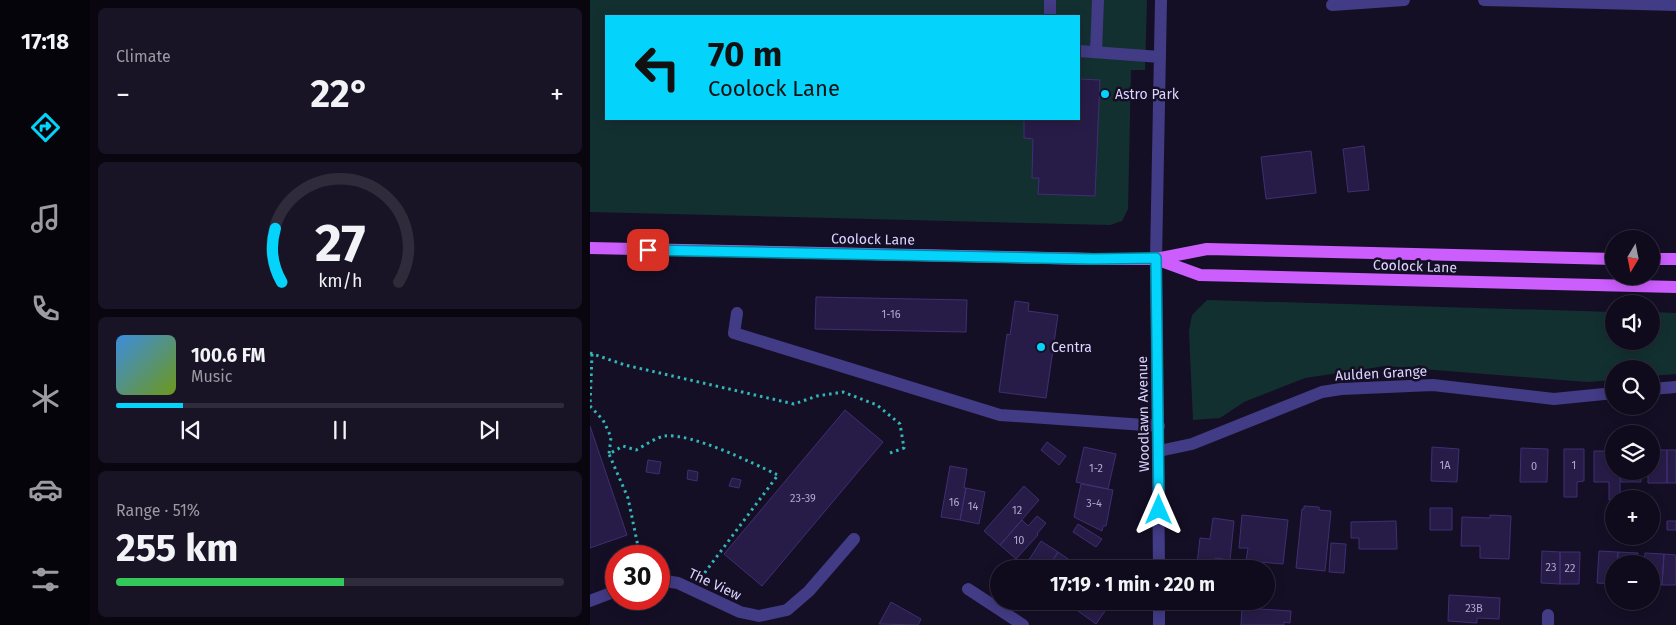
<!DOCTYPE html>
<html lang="en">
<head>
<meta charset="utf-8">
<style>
  :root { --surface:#100b1c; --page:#191425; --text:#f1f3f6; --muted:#9c9ba3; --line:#302b3b; --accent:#04d4fc }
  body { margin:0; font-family:"Fira Sans",sans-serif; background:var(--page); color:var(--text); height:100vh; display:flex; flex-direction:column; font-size:19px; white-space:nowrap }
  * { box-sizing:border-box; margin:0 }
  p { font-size:16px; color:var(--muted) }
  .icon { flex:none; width:28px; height:28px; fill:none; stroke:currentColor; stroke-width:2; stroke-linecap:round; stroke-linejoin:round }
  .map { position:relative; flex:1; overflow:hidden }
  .sheet { display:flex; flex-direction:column; gap:8px; padding:8px; background:#09060f; width:500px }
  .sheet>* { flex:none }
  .hud { position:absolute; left:15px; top:15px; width:475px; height:105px; border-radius:0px; box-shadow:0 2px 12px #0003,0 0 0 1px var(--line); background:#04d4fc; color:#111; overflow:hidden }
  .needle { width:32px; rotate:190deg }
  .fabs { position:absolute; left:1015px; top:230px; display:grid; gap:10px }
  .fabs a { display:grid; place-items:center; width:55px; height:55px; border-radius:50%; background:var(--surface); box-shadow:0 2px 12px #0003,0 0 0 1px var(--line); font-size:25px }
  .speed { position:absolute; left:15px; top:545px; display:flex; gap:10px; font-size:25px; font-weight:700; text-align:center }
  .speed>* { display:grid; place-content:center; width:65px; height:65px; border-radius:50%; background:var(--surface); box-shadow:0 2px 12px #0003,0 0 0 1px var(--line); line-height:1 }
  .speed .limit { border:8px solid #d22; background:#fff; color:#111 }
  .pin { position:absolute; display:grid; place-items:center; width:42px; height:42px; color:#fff; margin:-21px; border-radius:10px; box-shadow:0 2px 8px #0006 }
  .me { position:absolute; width:55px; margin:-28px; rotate:0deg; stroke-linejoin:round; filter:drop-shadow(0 0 4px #0008) }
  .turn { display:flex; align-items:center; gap:18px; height:105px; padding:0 20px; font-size:22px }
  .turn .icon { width:65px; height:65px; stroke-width:2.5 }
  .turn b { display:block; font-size:35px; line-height:42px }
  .big { font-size:38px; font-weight:700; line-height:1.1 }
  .sheet .card { flex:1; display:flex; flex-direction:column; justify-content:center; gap:8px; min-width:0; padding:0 18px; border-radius:8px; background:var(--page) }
  .sheet .dial { align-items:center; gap:0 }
  .dial svg { height:130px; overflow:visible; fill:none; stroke:var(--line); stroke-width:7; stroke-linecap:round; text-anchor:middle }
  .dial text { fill:var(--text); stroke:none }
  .song { display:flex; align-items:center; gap:15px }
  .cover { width:60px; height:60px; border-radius:8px; background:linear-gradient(135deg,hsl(210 70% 55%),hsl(80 70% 35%)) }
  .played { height:5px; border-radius:2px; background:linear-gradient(90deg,var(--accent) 15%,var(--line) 15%) }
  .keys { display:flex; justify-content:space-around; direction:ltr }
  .heat { display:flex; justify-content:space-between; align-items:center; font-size:28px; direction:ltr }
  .charge { height:8px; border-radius:4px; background:linear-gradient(90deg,#34c759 51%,var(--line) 0) }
  .trip { position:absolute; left:400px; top:560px; width:285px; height:50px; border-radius:25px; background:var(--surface); box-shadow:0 2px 12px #0003,0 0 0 1px var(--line); font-weight:700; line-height:50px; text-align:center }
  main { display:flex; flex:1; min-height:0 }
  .tabs { display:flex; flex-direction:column; width:90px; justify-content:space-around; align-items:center; background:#06040b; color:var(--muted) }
  .tabs .icon { width:35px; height:35px }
  .tabs .on { color:var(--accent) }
  .tabs b { font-size:22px; color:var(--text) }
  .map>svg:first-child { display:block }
  .green { fill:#133030; fill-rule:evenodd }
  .building { fill:#271c47; stroke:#402e73 }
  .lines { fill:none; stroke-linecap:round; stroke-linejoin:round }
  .path { stroke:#31b7b7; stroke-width:3; stroke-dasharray:2.5 4; stroke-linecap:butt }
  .minor { stroke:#423b85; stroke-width:12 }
  .major { stroke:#cb5efd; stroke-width:12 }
  .route-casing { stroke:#038aa4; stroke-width:12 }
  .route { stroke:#04d4fc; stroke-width:9 }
  .poi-dot { fill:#04d4fc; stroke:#150f26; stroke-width:2 }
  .labels { text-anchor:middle; stroke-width:5; stroke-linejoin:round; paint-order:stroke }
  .number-label { font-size:11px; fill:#afa7d1 }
  .poi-label { font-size:14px; fill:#dcd5ff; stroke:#150f26; text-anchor:start }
  .street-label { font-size:14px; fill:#dcd5ff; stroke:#150f26 }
</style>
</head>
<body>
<main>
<nav class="tabs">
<b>17:18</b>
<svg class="icon on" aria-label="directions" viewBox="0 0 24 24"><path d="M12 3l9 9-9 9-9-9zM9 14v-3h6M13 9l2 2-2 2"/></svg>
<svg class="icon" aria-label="music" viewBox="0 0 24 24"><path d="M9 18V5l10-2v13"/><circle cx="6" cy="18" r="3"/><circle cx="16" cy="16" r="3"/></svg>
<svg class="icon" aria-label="phone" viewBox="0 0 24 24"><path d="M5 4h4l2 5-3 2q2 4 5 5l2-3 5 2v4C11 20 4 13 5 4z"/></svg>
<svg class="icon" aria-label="climate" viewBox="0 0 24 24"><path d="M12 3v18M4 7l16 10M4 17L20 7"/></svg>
<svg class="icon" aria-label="car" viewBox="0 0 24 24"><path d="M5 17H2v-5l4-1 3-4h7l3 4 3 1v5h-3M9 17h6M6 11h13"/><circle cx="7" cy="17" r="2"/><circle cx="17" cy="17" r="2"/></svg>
<svg class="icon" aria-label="filters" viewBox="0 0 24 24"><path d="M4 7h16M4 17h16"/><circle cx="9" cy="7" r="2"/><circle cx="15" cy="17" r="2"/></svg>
</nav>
<section class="sheet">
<div class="card"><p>Climate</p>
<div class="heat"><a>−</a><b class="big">22°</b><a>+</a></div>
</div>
<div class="card dial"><svg viewBox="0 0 100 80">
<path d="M14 69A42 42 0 1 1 86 69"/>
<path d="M14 69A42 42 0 0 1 10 36" stroke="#04d4fc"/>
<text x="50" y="56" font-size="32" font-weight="700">27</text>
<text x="50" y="72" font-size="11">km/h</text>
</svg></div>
<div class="card">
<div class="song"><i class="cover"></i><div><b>100.6 FM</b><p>Music</p></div></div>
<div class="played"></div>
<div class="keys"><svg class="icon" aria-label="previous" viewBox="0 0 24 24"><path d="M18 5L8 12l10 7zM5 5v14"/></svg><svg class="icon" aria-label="pause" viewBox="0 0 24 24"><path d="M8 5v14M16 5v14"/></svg><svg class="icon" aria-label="next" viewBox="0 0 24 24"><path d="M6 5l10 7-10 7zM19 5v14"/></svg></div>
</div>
<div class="card"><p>Range · 51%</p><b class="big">255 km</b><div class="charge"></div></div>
</section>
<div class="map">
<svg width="1086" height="625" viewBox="0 0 1086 625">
  <rect width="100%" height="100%" fill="#150f26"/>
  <path class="green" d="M0 0H557L555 70H541L538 209 532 221 520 225 0 212ZM16 16H489V119H16Z
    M617 300 1024 312V341H1061V312L1086 313V374L1061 376V369H1024V380L997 382 795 366 715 378 654 402 630 418 603 420 599 331 602 315Z"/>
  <path class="building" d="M489 79 510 80 505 196 448 194 449 178H442L443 139 434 138V119H489Z
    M774 146 779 190 758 192 753 149Z
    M721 151 726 193 676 199 671 157Z
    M226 297 377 300 376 332 225 329Z
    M425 301 439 303 438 311 468 315 456 398 409 392 417 334 420 335Z
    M255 410 293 442 172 586 134 554Z
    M0 426 37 535 0 548Z
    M457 442 476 456 469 465 451 450Z
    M494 447 526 454 518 489 486 482Z
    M842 447 869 449 867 482 841 481Z
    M931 448 958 449 957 482H930Z
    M974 449H994V481L987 482V497H974Z
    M1061 450H1077V483H1058V471H1061Z
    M1077 450H1086V483H1077Z
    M1004 451H1024V471H1030V499L1019 500V482H1004Z
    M58 460 71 462 69 474 56 472Z
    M360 466 377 469 374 488H376L370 520 351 517Z
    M98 470 108 472 107 481 97 479Z
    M1030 471H1051V482H1031Z
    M142 478 151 480 149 488 139 486Z
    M491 484 523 490 516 526H513L512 531 484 517Z
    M434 486 449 500 410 545 394 531Z
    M376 488 395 492 389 524 370 520Z
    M714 506 729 507V510L741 511 735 571 706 568 712 509H714Z
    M840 508H862V530H840Z
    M652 515 698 520 693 564 656 561 658 548H649Z
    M900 515 921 516 919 559 890 558V546H871L872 517 900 518Z
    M447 516 456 523 447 534 448 535 426 559 410 545 432 520 438 526Z
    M623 518 644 521 640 560 625 558 624 566 607 564 610 538 620 539Z
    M806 521 807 549H769V538H761V522Z
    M1077 521H1086V530H1077Z
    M488 524 512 539 506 547 483 532Z
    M451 541 468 552 457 569H433Z
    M741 543 756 544 754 573 739 572Z
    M952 551 970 552V584L951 583Z
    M1009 551 1028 552 1027 564H1024V584L1007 583Z
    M468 552 484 563 481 569H457Z
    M970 552H990L989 584H970Z
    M1028 552 1048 553 1047 564H1027Z
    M1055 553 1074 554 1072 585 1061 584V564H1054Z
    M1074 554 1086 555V585H1072Z
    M859 595 910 598 909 619 887 618V623L858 621Z
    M475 601H495L488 611Z
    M495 601H522L506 624 488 611Z
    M301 602 331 619 328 625 289 624Z
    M652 608 701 611 700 623 694 622V625H651Z"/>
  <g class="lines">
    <path class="path" d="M0 353 35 365 204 404 227 396 253 392 287 405 310 424 314 448 300 453
      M2 354 0 406 13 420 21 437 19 454
      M50 556 38 498 19 454 33 446 46 450C54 446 65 438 74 436 103 433 162 463 188 475L113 575"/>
    <path class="minor" d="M460 0V16
      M894 0 1086 5
      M742 5 814 0
      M489 51 570 57
      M506 52 508 0
      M147 313 144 333 410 415 569 426
      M1061 389 1086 387
      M569 451 602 444 732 392 751 389 843 385 964 399 1024 393
      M569 569 566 259 571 0
      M69 580 88 583 150 612 169 616 197 610 219 591 264 539
      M378 589 433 625
      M0 601 26 591
      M569 625V601
      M958 625V615"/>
    <path class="major" d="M0 248 503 259H566L617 249 1024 259
      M566 259 610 275 1086 287
      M1061 259H1086"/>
  </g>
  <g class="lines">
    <defs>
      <path id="route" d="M58 250 503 259 566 258 569 510"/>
    </defs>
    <use href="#route" class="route-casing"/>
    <use href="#route" class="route"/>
  </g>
  <g class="poi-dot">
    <circle cx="515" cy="94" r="5"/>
    <circle cx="451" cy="347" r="5"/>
  </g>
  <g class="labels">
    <g class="number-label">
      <text x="301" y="318">1-16</text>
      <text x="855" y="469">1A</text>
      <text x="984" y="469">1</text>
      <text x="944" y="470">0</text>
      <text x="506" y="472">1-2</text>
      <text x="213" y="502">23-39</text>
      <text x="364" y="506">16</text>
      <text x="504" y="507">3-4</text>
      <text x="383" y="510">14</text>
      <text x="427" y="514">12</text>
      <text x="429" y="544">10</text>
      <text x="961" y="571">23</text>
      <text x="980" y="572">22</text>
      <text x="884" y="612">23B</text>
    </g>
    <g class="poi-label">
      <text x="525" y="99">Astro Park</text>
      <text x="461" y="352">Centra</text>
    </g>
    <g class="street-label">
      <text transform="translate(283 239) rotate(1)" y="5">Coolock Lane</text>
      <text transform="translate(825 266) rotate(2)" y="5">Coolock Lane</text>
      <text transform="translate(791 373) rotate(-3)" y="5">Aulden Grange</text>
      <text transform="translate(553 414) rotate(-91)" y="5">Woodlawn Avenue</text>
      <text transform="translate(125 584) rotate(25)" y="5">The View</text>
    </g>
  </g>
</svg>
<div class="fabs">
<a><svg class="needle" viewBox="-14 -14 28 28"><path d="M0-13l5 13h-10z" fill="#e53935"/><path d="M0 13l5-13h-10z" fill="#9c9ba3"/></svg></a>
<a><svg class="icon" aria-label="sound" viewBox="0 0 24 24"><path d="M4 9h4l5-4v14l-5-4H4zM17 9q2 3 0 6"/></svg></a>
<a><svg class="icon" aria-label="search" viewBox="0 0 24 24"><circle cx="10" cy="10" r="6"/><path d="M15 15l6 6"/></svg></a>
<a><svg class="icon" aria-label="layers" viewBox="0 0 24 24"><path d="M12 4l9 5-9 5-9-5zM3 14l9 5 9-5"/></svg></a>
<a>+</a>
<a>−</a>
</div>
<div class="speed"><div class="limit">30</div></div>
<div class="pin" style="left:58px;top:250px;background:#d93025"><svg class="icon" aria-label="arrive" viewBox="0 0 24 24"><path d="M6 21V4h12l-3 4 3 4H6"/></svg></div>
<svg class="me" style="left:569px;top:510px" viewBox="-20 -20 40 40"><path d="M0-17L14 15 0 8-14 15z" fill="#04d4fc" stroke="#fff" stroke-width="4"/></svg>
<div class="trip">17:19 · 1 min · 220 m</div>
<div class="hud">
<div class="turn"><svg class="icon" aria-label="left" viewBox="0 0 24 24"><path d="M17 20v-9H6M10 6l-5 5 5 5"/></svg><div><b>70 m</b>Coolock Lane</div></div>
</div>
</div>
</main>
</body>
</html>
